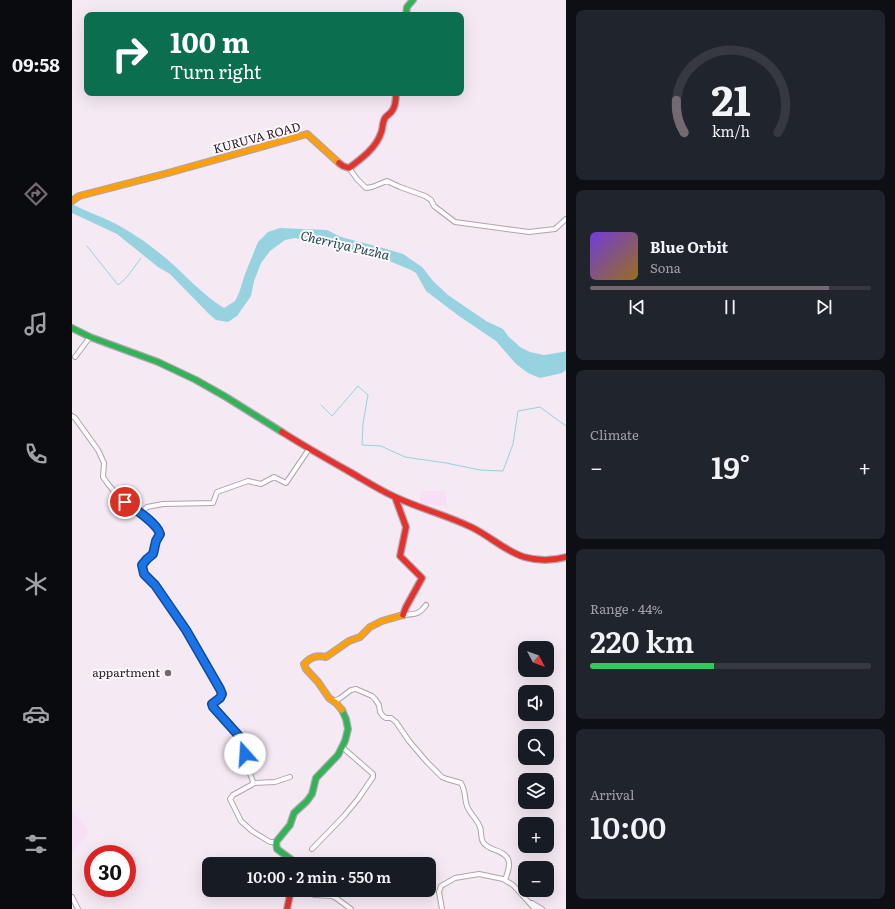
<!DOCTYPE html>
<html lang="en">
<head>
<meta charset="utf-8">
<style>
  :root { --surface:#171b24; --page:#20242c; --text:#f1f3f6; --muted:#9ea1a6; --line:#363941; --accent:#746873 }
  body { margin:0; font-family:Literata,serif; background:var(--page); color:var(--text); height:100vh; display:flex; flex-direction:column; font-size:15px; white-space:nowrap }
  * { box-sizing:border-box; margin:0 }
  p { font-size:13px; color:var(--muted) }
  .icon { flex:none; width:22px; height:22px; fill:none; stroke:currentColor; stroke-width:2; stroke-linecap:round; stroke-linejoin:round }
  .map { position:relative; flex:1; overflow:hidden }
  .panel { display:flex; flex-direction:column; gap:10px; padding:10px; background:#0d0f14; width:329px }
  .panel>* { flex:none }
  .guide { position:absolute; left:12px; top:12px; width:380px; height:84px; border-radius:8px; box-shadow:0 4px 16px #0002; background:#0b6e4f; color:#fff; overflow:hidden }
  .needle { width:26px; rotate:131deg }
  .controls { position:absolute; left:446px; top:641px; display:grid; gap:8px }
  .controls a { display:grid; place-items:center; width:36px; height:36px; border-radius:8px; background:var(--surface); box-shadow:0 4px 16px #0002; font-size:20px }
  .speed { position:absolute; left:12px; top:845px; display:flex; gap:8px; font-size:20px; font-weight:700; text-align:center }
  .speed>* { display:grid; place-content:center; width:52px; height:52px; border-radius:50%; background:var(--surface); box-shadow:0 4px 16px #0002; line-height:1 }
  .speed .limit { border:6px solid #d22; background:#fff; color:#111 }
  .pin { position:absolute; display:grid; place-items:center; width:34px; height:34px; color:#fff; margin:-17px; border:2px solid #fff; border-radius:50%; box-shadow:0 1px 4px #0007 }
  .me { position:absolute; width:44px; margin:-22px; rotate:341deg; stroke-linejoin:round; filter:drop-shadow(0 0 3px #0008) }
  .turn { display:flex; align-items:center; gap:14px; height:84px; padding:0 20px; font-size:18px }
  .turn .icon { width:52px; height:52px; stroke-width:2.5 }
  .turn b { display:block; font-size:28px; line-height:34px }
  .big { font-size:30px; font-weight:600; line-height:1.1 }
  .panel .tile { flex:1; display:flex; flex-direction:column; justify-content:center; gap:6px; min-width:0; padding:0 14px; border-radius:8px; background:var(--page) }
  .panel .dial { align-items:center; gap:0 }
  .dial svg { height:104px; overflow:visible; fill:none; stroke:var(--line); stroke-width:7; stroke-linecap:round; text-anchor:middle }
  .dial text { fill:var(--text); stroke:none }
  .song { display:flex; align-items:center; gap:12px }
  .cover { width:48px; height:48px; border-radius:6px; background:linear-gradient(135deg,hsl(260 70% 55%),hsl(40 70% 35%)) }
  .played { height:4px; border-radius:2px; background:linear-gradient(90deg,var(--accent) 85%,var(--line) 85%) }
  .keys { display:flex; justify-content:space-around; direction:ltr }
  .heat { display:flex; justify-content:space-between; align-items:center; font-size:22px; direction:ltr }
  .charge { height:6px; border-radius:3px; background:linear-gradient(90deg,#34c759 44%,var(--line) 0) }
  .trip { position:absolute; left:130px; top:857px; width:234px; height:40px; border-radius:8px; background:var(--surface); box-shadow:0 4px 16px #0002; font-weight:600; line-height:40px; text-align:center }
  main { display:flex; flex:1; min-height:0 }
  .tab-bar { display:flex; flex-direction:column; width:72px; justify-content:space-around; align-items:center; background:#090b0e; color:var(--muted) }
  .tab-bar .icon { width:28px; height:28px }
  .tab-bar .on { color:var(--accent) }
  .tab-bar b { font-size:18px; color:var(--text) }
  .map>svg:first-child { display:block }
  .built { fill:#f8dff5 }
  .water { fill:#96d2e0 }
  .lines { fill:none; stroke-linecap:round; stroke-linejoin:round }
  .stream { stroke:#96d2e0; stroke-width:1 }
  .street-casing { stroke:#afa4ae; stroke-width:6 }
  .fast-casing { stroke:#afa4ae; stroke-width:8 }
  .slow-casing { stroke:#afa4ae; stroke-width:8 }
  .jam-casing { stroke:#afa4ae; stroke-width:8 }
  .street { stroke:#fefcfd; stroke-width:4 }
  .fast { stroke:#30b455; stroke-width:5.5 }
  .slow { stroke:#ff9f0a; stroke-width:5.5 }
  .jam { stroke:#e5322d; stroke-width:5.5 }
  .route-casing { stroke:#114b97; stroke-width:10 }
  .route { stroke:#1a73e8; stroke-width:7 }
  .poi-dot { fill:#746873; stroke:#fdf7fc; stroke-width:1.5 }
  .labels { text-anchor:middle; stroke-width:4; stroke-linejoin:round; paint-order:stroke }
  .street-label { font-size:12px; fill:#2e232d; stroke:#fdf7fc }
  .poi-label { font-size:12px; fill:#2e232d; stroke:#fdf7fc; text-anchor:end }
  .water-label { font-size:13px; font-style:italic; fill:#224b53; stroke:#fdf7fc }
</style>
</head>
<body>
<main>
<nav class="tab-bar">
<b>09:58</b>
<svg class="icon on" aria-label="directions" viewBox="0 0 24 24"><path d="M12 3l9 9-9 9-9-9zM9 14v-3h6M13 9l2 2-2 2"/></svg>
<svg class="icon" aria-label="music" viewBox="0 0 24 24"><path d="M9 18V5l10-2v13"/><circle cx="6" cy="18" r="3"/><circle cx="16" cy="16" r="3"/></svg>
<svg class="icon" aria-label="phone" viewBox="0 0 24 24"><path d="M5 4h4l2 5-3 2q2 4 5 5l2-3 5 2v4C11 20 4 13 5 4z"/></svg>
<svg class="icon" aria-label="climate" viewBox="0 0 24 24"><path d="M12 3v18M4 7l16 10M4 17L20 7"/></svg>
<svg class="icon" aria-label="car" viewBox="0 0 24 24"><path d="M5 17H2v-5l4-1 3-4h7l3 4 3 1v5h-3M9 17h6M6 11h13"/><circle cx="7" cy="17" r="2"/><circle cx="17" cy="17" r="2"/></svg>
<svg class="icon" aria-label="filters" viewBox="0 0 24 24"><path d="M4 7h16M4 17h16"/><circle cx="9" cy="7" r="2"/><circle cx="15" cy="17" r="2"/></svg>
</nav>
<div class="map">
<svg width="494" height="909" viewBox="0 0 494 909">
  <rect width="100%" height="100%" fill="#f5e9f4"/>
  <path class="built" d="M351 491H373L375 506 349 504 348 499Z
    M0 811 12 824 17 833 0 853Z"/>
  <path class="water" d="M0 204C13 211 28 216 42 223 57 231 73 241 86 252 109 269 127 293 152 308L163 301 167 293 173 274 186 242 196 232 208 228 255 230 269 237 311 248 331 254 350 267 362 282 376 295 414 321 431 329 436 336 448 347 458 352 472 355 491 352 494 351V370L490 373 468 378 456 373 444 364 424 341 387 316 354 291 344 273 339 270 310 258 270 247 223 238 213 240 198 251 189 263 182 281 179 296 165 316 156 322 144 320 136 313 98 274 86 267 45 234 0 213Z"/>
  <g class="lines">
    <path class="stream" d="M15 246 46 285C55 279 62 267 69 258
      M249 405 260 416 286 386 296 395 291 423 290 445 309 446 333 457 374 463 408 470 431 471 441 444 446 411 468 407 494 426"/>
    <defs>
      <path id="street" d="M277 168 285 179 294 188 300 187 315 181 328 187 353 196 359 200 362 206 383 222 457 232 483 229 494 219
        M3 357 18 337
        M0 416 3 418 26 450 32 463 31 477 36 484 45 495 53 502 69 513 75 507 91 504 141 503 145 492 176 481 189 484 202 477 214 483 237 449
        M69 513 87 530 88 534 84 541 81 554 75 559 70 565 72 574 83 585 114 631 148 689 150 694 148 698 140 704 141 707 167 736C171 743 172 750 173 758 174 766 179 775 181 782V784L161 795 158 799 169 821 180 831 198 842H204
        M331 615C342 614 347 615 354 605
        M261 701 267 699 279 690 284 689 300 696 303 699 307 705 308 712 311 716 314 718H319L324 722 337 741 355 762 370 777 375 779 389 783C394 791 392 798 395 806 398 814 405 819 408 827 410 832 408 837 411 842 416 851 431 849 436 859 439 866 435 874 433 880
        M181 782 182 783 203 782 218 777
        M240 849 272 816 286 799 301 777V774L270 747
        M226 890 243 895 260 896 264 898 279 909
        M0 897 6 909
        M460 903 470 909
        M370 909 367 892 369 886 383 878 407 874 431 879 441 885 463 909"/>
      <path id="fast" d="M334 15 335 7 341 0
        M0 328 18 337 86 362 124 380 154 397 210 432
        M224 864V863L205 849 204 842 218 825 222 813 235 801 240 794 244 778 266 755 273 741 276 729 274 719 270 710"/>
      <path id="slow" d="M0 201 7 196 96 173 235 134 267 163
        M270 710 264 703 257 698 246 682 234 669 232 664C239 657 244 655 254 657L277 641 288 637 298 627 310 621 331 615"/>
      <path id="jam" d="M267 163 271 166 277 168C289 159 304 148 309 133 311 129 310 123 313 118 315 115 318 114 320 111 324 106 324 99 324 93
        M210 432C232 446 255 459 278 472 292 480 306 489 321 496 346 508 374 515 399 527 418 536 433 551 452 557 466 561 480 561 494 557
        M323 497 334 527 328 556 350 578 334 607 331 615
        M215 909 219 890"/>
    </defs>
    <use href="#street" class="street-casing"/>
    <use href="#fast" class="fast-casing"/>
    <use href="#slow" class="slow-casing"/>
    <use href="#jam" class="jam-casing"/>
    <use href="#street" class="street"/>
    <use href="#fast" class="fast"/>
    <use href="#slow" class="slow"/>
    <use href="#jam" class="jam"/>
  </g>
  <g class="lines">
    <defs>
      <path id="route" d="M53 502C63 509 85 523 88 534L84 541 81 554 75 559 70 565 72 574 83 585 114 630 148 689 150 694 148 698 140 704 141 707 167 736 170 740 173 754"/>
    </defs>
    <use href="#route" class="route-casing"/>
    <use href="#route" class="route"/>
  </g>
  <circle class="poi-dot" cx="96" cy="673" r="4"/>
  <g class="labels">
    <g class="street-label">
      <text transform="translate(185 138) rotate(-15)" y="4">KURUVA ROAD</text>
    </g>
    <g class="poi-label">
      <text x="88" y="677">appartment</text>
    </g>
    <g class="water-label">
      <text transform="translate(273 245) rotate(13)" y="5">Cherriya Puzha</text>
    </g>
  </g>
</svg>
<div class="controls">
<a><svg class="needle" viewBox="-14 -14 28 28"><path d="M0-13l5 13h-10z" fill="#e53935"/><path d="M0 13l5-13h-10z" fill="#9ea1a6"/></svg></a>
<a><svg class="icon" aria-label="sound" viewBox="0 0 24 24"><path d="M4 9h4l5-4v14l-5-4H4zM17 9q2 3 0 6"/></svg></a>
<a><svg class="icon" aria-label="search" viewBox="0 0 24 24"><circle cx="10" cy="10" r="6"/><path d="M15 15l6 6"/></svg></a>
<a><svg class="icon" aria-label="layers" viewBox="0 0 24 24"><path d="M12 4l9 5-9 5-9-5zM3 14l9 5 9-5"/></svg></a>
<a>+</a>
<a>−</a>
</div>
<div class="speed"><div class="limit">30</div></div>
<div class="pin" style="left:53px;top:502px;background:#d93025"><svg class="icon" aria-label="arrive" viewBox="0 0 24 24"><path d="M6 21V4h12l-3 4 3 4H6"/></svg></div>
<svg class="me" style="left:173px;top:754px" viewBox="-20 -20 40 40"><circle r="19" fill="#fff"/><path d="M0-13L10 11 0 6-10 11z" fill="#1a73e8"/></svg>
<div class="trip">10:00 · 2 min · 550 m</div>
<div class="guide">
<div class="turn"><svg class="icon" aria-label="right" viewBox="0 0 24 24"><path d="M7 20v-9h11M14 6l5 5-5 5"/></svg><div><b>100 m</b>Turn right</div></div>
</div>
</div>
<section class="panel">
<div class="tile dial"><svg viewBox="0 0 100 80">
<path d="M14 69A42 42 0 1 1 86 69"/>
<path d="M14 69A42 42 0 0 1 8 44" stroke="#746873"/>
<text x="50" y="56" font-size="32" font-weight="700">21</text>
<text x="50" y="72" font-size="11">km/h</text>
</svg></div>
<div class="tile">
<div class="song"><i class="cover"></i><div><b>Blue Orbit</b><p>Sona</p></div></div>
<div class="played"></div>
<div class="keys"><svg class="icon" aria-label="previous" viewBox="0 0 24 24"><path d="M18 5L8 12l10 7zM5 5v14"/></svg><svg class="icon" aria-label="pause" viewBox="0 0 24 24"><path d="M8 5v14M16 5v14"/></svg><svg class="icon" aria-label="next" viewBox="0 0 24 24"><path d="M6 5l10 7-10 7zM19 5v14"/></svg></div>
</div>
<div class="tile"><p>Climate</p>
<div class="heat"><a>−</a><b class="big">19°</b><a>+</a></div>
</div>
<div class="tile"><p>Range · 44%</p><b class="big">220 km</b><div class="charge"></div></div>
<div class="tile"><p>Arrival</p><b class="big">10:00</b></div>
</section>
</main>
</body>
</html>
